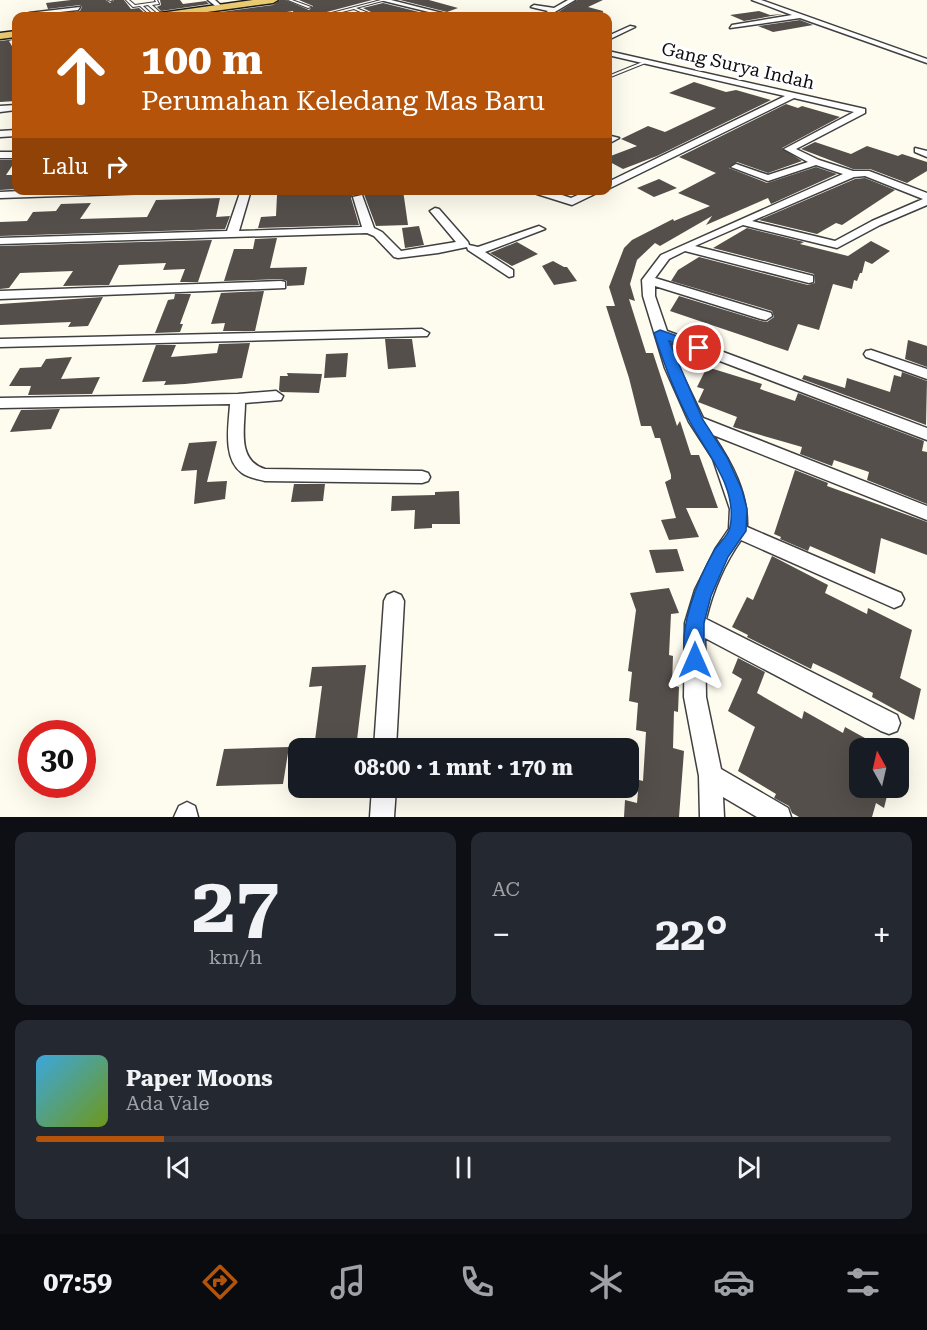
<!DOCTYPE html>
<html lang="id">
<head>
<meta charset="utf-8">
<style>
  :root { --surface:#171b24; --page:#242831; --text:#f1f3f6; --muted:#9ea1a6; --line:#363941; --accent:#b45309 }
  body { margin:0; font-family:"Roboto Serif",serif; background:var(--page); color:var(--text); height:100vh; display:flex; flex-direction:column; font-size:22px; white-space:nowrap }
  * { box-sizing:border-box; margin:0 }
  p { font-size:20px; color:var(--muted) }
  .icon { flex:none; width:33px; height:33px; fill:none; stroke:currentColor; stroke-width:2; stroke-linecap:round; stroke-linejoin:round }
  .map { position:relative; height:817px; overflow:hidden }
  .panel { display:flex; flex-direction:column; gap:15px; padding:15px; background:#0d0f14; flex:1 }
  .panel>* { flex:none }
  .top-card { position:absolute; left:12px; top:12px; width:600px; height:183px; border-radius:12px; box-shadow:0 6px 24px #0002; background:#b45309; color:#fff; overflow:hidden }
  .needle { width:39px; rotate:352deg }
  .tools { position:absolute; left:849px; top:738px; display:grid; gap:12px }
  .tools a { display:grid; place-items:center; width:60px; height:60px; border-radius:12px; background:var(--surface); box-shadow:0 6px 24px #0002; font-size:30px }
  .speed { position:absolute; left:18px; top:720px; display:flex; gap:12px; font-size:30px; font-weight:700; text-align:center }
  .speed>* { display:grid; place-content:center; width:78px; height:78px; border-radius:50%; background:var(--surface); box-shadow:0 6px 24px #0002; line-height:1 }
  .speed .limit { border:9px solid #d22; background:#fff; color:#111 }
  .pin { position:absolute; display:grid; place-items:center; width:51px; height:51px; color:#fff; margin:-26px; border:3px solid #fff; border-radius:50%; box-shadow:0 2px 6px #0007 }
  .me { position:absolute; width:66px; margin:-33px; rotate:0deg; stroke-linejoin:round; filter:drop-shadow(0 0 4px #0008) }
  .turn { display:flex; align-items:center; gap:21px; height:126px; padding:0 30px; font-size:27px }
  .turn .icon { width:78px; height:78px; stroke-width:2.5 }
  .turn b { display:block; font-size:42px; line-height:51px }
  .then { display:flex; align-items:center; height:57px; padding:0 30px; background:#0003; gap:12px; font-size:22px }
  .big { font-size:45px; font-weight:700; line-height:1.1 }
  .panel .tile { flex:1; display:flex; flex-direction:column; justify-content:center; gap:9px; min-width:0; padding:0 21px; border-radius:12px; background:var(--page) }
  .panel .dial { align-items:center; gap:0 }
  .dial b { font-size:78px; line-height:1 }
  .song { display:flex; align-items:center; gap:18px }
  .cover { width:72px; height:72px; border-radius:9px; background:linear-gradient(135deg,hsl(200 70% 55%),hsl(80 70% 35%)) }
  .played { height:6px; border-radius:3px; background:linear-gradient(90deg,var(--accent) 15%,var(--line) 15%) }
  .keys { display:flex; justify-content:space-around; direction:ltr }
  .heat { display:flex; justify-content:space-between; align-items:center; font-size:33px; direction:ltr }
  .panel .tiles { flex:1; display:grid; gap:15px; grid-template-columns:1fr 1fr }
  .tile:last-child { grid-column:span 2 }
  .trip { position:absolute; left:288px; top:738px; width:351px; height:60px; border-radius:12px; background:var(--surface); box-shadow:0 6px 24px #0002; font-weight:700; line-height:60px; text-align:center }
  .tab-bar { display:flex; height:96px; justify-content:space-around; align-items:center; background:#090b0e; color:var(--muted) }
  .tab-bar .icon { width:42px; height:42px }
  .tab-bar .on { color:var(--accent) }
  .tab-bar b { font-size:27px; color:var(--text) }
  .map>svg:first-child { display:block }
  .building { fill:#554f4b }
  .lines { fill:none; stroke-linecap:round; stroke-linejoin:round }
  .lane-casing { stroke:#404040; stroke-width:2 }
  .street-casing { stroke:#404040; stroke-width:3 }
  .primary-casing { stroke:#1e1e1e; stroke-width:3 }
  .lane { fill:#fff; fill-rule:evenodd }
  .street { fill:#fff; fill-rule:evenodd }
  .primary { fill:#eccd71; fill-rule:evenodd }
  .route { fill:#1a73e8; stroke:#114b97; stroke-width:1.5 }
  .labels { text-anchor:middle; stroke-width:6; stroke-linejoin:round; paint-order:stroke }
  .far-street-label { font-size:18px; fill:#0d0d0d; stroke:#fff }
</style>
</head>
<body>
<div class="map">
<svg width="927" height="817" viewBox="0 0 927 817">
  <rect width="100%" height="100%" fill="#fefbef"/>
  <path class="building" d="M71 0H106L110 3 114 0H124L131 9 139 8 148 16H51L80 11 82 7 80 5 48 9 46 3Z
    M160 0H180L183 4 206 1 209 4 161 11 157 7 161 5Z
    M280 0H286L309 10 313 6 299 0H372L323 13V16H294L293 11 262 16H191L273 5Z
    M400 0H429L458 8 447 12Z
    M577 0H603L588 7 603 11 602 16H552Z
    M383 3 435 16H373V13L363 8Z
    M759 11 770 15 783 14 744 21 730 15Z
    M800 20 813 25 773 32 758 26Z
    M16 39 9 41 16 53V101L0 102V41Z
    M694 82 726 92 736 90 771 100 657 156 623 169 608 161V157L637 146 621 139 648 126 665 132 716 108 669 93Z
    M786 104 798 108 802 106 840 117 782 148 802 161 768 173 737 162 729 168 767 183 816 167 837 174 771 204 768 198 706 225 712 216 660 246 655 243 637 260 630 284 635 301 629 299 646 353H653L677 426 680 421 691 455H699L718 508H686L699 537 669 540 661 520 676 518 665 482 671 479V475L660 438H655L651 426H641L629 378 606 306H615L609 287 624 248 632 240 673 219 674 221 710 206 678 193 716 173 679 157Z
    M815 142 851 154 867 146 898 156 902 154 927 162V171L907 183 870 169H853L801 149Z
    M0 160H16L6 175H16V189L0 190Z
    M865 178 895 190 842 225 836 223 817 234 759 220 855 179Z
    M659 179 677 188 654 197 637 188Z
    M300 190H403L408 225 376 226 364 194 362 193 353 195 351 198 359 225 258 228 261 217 276 216 277 195 301 193Z
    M220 198 216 217 230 216 225 229 0 236V222L27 221 33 212 56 211 61 204 91 203 80 219 147 217 156 200Z
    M419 226 424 245 405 248 402 228Z
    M747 228 804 242 800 244 848 256 871 241 890 251 872 264 865 261 862 273H860L857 281 854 280 852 289 833 284 819 330 798 324 788 351 670 311 679 296 761 321 767 322 774 317 772 311 671 281 678 270 699 257 808 285 815 283 814 274 713 248Z
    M277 238 270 268 307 267 304 285 287 286V281L281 279 224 281 234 249H253L255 239Z
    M212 240 198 282H180L185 269 163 270 166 263 119 265 109 285 63 286 73 271 20 273 9 288 0 289V246Z
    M517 242 538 254 512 266 490 253Z
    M553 261 564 267H567L577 281 554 285 542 266Z
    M264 291 255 331H223L225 323 211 324 221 293Z
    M175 294H191L180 324H183L180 332 155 333 168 300 174 299Z
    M103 297 88 326 68 327 71 322 0 325V304Z
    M385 339H412L416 367 388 369Z
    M908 340 927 346V367L905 359Z
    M250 343 242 378 185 384 164 385 166 381 142 382 156 345H176L171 357 217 353 219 344Z
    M348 353 346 377 324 378 326 354Z
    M72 357 61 379 100 377 92 394 28 395 31 386H9L20 368 41 367 46 359Z
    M707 367 762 384 760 389 795 401 798 393 924 441 922 451 927 452V504L867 480 869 472 834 460 832 466 800 454 802 447 733 427 737 417 698 402 704 389 697 387Z
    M902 372 927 381 926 425 802 379 804 375 845 388 847 378 890 392 894 375 901 377Z
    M287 373 322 374 319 393 281 392 279 390 280 376H288Z
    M60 409 51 429 10 432 21 410Z
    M217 441 207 482 227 481 225 499 194 504 197 470 181 471 189 443Z
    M795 470 828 483 827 486 927 522V555L881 538 875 574 810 546 808 551 780 539 781 537 774 534Z
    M294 484H325L323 501 291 502Z
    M459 491 460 524H432V528L414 529 415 510 391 511 392 496 435 495V492Z
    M677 549 684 571 656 573 649 550Z
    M772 556 828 585 825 593 867 614 868 608 912 630 900 678 921 689 914 720 872 697 873 693 836 674 813 663 811 669 747 637 748 635 732 627 747 597 753 600Z
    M669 588 679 613 671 614 669 655 673 656 672 685 679 687 678 712 674 711 673 748 684 751 679 817H624L625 800 637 803 639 780 643 781 646 732 636 730 638 703 629 701 632 672 628 671 636 610 630 593Z
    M738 658 765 672 757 693 802 719 804 711 843 733 845 727 883 748H860V788H889L884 808 876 803 872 817H799L792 813 789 806 774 798 776 794 738 771 755 727 728 711 742 679 732 673Z
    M366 665 356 748H314L322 686 309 687 312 667Z
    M289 747 283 784 216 786 224 749Z"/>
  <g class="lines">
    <defs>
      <path id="lane" d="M108 0H112L111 1Z
        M126 0H129L135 5 156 2 155 0H157L159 4 152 5 164 16H161L148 5 143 6 154 16H151L140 6 133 7Z
        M288 0H292L311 7 308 8Z
        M381 0H386L356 8 371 14V16H365L367 15 354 9 326 16 324 15Z
        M645 61 648 62 608 78V76Z"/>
      <path id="street" d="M208 0H215L224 8 219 9Z
        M380 0H391L454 16H445Z
        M568 0H575L548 16H541L548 11 531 7 534 5 554 8Z
        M752 0H761L927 59V63L800 18 730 28 732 25 792 15Z
        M80 7 78 10 32 15 29 13Z
        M630 26 635 27 608 40V36Z
        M608 51 865 109V113L796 149 819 160 853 171H869L927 193V205L880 225 837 248 743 225 695 246 813 276V282L809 283 685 251 669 259 655 278 771 313 772 316 766 320 761 319 655 286V296L667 331 927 428V440L670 342 679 368 703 418 927 506V520L713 435C732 463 748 493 747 527L901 593 904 599 901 605 894 608 741 540C724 564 713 590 706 619L897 715 900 723 897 731 889 734 881 731 705 638 706 697 721 769 788 808 791 817H757L723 797 724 817H700L699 776 684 697 685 623 695 590 716 548 729 529 730 509 713 459 689 422 665 368 643 296 642 280 661 255 843 174 816 165 768 181 731 167 736 164 768 175 808 162 784 149 854 112 794 98 608 189V182L785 96 608 55ZM865 176 923 199 872 221 835 241 752 221 854 177Z
        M0 106 16 105V110L0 112Z
        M16 130V136L0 137V131Z
        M611 136 619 138 608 144V138Z
        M915 148 927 151V157L915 152Z
        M0 152H16V158H0Z
        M43 190H155L150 193 0 198V192Z
        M241 190H251L239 231 362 227 353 197 362 195 374 228 382 232 401 251 456 242 430 211 435 208 439 209 468 242 469 245 478 247 539 226 545 229 485 252 513 270V276L509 277 468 250 467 247 438 253 398 258 394 257 374 236 367 233 0 244V238L227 231Z
        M537 190H547L571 198 589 190H603L572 205 537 194Z
        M281 281 285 282V288L0 299V291Z
        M422 329 429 333 427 336 0 347V339Z
        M871 350 927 369V379L866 357 864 354 866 351Z
        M276 391 283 396 281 400 245 403C245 427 236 460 265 469L422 471 428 473 430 477 428 481 422 483 265 481C258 479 249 478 242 473 222 459 229 424 230 404L0 408V398L238 394Z
        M394 592 401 595 404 601 396 748H374L384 601 387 595Z
        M372 788H396L394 817H370Z
        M187 802 195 806 198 817H174L179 806Z"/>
      <path id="primary" d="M253 0H278L273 3 178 16H155L160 13Z
        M16 31V37L0 39V33Z"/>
    </defs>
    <use href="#lane" class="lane-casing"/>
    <use href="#street" class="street-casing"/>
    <use href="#primary" class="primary-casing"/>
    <use href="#lane" class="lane"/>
    <use href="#street" class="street"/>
    <use href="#primary" class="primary"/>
  </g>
  <path class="route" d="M660 330 703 345 705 348 699 352 669 341 703 420 727 457 742 490 747 509 746 531 728 557 711 596 704 623V660L701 666 695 669 688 666C674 634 699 577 715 549 720 542 729 535 730 527 738 487 707 454 690 422 675 394 664 364 654 333Z"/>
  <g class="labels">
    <g class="far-street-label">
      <text transform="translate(738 66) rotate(13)" y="6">Gang Surya Indah</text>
    </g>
  </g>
</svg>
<div class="tools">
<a><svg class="needle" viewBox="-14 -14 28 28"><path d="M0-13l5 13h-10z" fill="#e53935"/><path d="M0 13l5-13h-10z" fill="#9ea1a6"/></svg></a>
</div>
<div class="speed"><div class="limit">30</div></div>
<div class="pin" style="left:699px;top:348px;background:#d93025"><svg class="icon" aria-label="arrive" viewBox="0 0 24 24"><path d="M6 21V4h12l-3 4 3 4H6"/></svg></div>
<svg class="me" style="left:695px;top:660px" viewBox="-20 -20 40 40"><path d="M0-17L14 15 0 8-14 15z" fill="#1a73e8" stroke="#fff" stroke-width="4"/></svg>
<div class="trip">08:00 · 1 mnt · 170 m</div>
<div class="top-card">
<div class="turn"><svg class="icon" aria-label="ahead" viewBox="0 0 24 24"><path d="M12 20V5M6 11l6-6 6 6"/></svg><div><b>100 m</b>Perumahan Keledang Mas Baru</div></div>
<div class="then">Lalu<svg class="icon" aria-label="right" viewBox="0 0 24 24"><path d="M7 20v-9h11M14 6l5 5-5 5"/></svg></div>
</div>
</div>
<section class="panel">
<div class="tiles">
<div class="tile dial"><b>27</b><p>km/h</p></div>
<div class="tile"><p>AC</p>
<div class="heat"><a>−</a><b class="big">22°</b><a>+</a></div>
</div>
<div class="tile">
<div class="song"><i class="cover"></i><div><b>Paper Moons</b><p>Ada Vale</p></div></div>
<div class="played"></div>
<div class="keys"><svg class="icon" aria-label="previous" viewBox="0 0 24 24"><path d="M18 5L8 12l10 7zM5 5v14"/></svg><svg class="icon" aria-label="pause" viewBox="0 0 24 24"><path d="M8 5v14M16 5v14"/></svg><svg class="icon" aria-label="next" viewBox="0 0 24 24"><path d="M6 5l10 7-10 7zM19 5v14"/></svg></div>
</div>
</div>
</section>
<nav class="tab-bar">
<b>07:59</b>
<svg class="icon on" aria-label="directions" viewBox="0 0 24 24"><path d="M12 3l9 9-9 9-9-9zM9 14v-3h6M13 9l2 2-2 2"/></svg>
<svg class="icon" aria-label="music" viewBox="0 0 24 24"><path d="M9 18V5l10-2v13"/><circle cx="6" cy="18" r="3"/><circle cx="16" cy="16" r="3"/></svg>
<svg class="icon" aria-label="phone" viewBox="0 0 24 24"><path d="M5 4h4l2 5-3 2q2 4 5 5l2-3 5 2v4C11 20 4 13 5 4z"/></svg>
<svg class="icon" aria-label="climate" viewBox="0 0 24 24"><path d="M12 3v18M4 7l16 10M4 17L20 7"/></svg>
<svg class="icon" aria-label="car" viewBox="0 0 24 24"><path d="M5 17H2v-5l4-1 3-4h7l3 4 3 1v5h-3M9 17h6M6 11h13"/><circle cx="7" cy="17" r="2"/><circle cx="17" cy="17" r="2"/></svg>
<svg class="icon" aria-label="filters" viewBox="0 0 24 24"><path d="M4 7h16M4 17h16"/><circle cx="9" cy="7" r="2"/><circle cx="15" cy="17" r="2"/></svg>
</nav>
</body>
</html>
